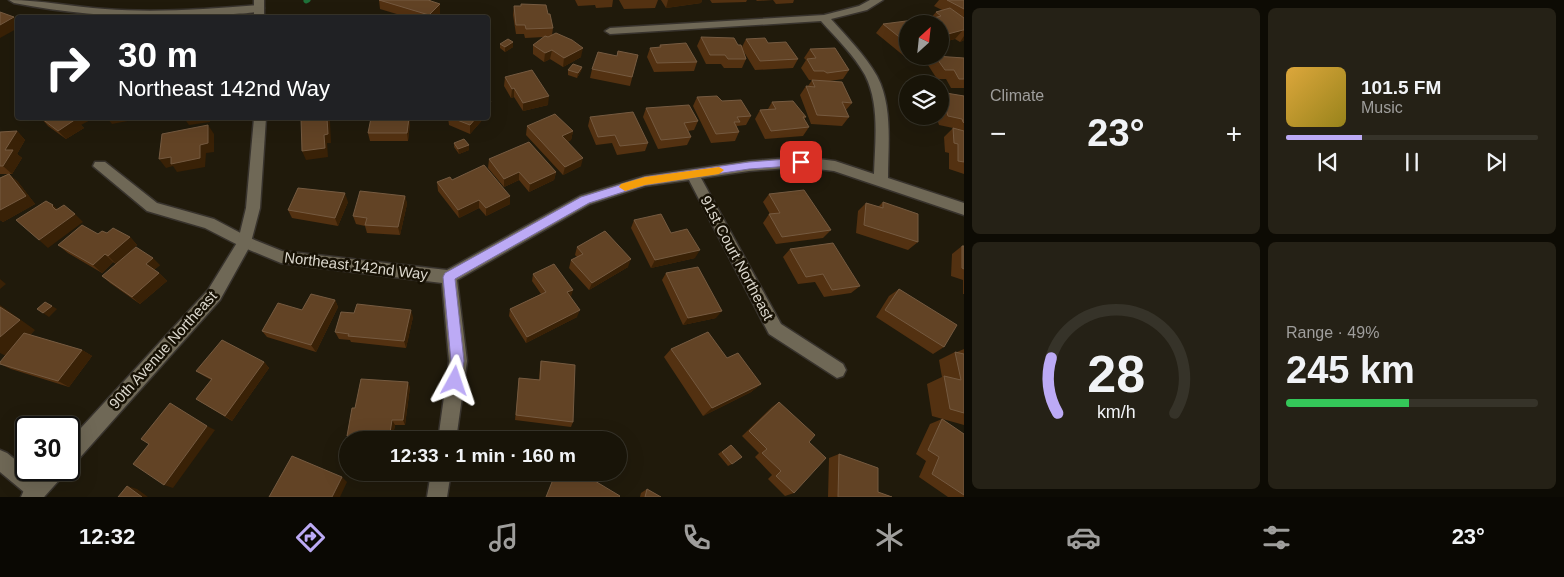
<!DOCTYPE html>
<html lang="en">
<head>
<meta charset="utf-8">
<style>
  :root { --surface:#181408; --page:#252116; --text:#f1f3f6; --muted:#9f9e9c; --line:#363329; --accent:#bcaaf5 }
  body { margin:0; font-family:Arial,sans-serif; background:var(--page); color:var(--text); height:100vh; display:flex; flex-direction:column; font-size:19px; white-space:nowrap }
  * { box-sizing:border-box; margin:0 }
  p { font-size:16px; color:var(--muted) }
  .icon { flex:none; width:28px; height:28px; fill:none; stroke:currentColor; stroke-width:2; stroke-linecap:round; stroke-linejoin:round }
  .map { position:relative; flex:1; overflow:hidden }
  .panel { display:flex; flex-direction:column; gap:8px; padding:8px; background:#0d0b04; width:600px }
  .panel>* { flex:none }
  .hud { position:absolute; left:15px; top:15px; width:475px; height:105px; border-radius:5px; box-shadow:0 5px 20px #0002,0 0 0 1px var(--line); background:#202124; color:#fff; overflow:hidden }
  .needle { width:32px; rotate:27deg }
  .controls { position:absolute; left:899px; top:15px; display:grid; gap:10px }
  .controls a { display:grid; place-items:center; width:50px; height:50px; border-radius:50%; background:var(--surface); box-shadow:0 5px 20px #0002,0 0 0 1px var(--line); font-size:25px }
  .speed { position:absolute; left:15px; top:416px; display:flex; gap:10px; font-size:25px; font-weight:700; text-align:center }
  .speed>* { display:grid; place-content:center; width:65px; height:65px; border-radius:50%; background:var(--surface); box-shadow:0 5px 20px #0002,0 0 0 1px var(--line); line-height:1 }
  .speed .limit { border:2px solid #111; border-radius:8px; background:#fff; color:#111 }
  .pin { position:absolute; display:grid; place-items:center; width:42px; height:42px; color:#fff; margin:-21px; border-radius:10px; box-shadow:0 2px 8px #0006 }
  .me { position:absolute; width:55px; margin:-28px; rotate:5deg; stroke-linejoin:round; filter:drop-shadow(0 0 4px #0008) }
  .turn { display:flex; align-items:center; gap:18px; height:105px; padding:0 20px; font-size:22px }
  .turn .icon { width:65px; height:65px; stroke-width:2.5 }
  .turn b { display:block; font-size:35px; line-height:42px }
  .big { font-size:38px; font-weight:700; line-height:1.1 }
  .panel .tile { flex:1; display:flex; flex-direction:column; justify-content:center; gap:8px; min-width:0; padding:0 18px; border-radius:8px; background:var(--page) }
  .panel .dial { align-items:center; gap:0 }
  .dial svg { height:130px; overflow:visible; fill:none; stroke:var(--line); stroke-width:7; stroke-linecap:round; text-anchor:middle }
  .dial text { fill:var(--text); stroke:none }
  .song { display:flex; align-items:center; gap:15px }
  .cover { width:60px; height:60px; border-radius:8px; background:linear-gradient(135deg,hsl(40 70% 55%),hsl(50 70% 35%)) }
  .played { height:5px; border-radius:2px; background:linear-gradient(90deg,var(--accent) 30%,var(--line) 30%) }
  .keys { display:flex; justify-content:space-around; direction:ltr }
  .heat { display:flex; justify-content:space-between; align-items:center; font-size:28px; direction:ltr }
  .charge { height:8px; border-radius:4px; background:linear-gradient(90deg,#34c759 49%,var(--line) 0) }
  .panel .tiles { flex:1; display:grid; gap:8px; grid-template-columns:repeat(2,1fr) }
  .trip { position:absolute; left:339px; top:431px; width:288px; height:50px; border-radius:25px; background:var(--surface); box-shadow:0 5px 20px #0002,0 0 0 1px var(--line); font-weight:700; line-height:50px; text-align:center }
  .tab-bar { display:flex; height:80px; justify-content:space-around; align-items:center; background:#0a0803; color:var(--muted) }
  .tab-bar .icon { width:35px; height:35px }
  .tab-bar .active { color:var(--accent) }
  .tab-bar b { font-size:22px; color:var(--text) }
  main { display:flex; flex:1; min-height:0 }
  .map>svg:first-child { display:block }
  .lines { fill:none; stroke-linecap:round; stroke-linejoin:round }
  .stream { stroke:#1e7039; stroke-width:5 }
  .street-casing { stroke:#38332d; stroke-width:3 }
  .secondary-casing { stroke:#38332d; stroke-width:3 }
  .street { fill:#6f6856; fill-rule:evenodd }
  .secondary { fill:#6f6856; fill-rule:evenodd }
  .wall { fill:#533111 }
  .shaded-wall { fill:#392106 }
  .building { fill:#624325; stroke:#755a40 }
  .route { fill:#bcaaf5; stroke:#7a6e9f }
  .slow { fill:#f59e0b }
  .labels { text-anchor:middle; stroke-width:5; stroke-linejoin:round; paint-order:stroke }
  .street-label { font-size:15px; fill:#dbd7cd; stroke:#171104 }
</style>
</head>
<body>
<main>
<div class="map">
<svg width="964" height="497" viewBox="0 0 964 497">
  <rect width="100%" height="100%" fill="#201a0b"/>
  <g class="lines">
    <path class="stream" d="M306 1 308 0"/>
    <defs>
      <path id="street" d="M9 0C41 0 73 7 105 9 156 13 208 9 259 5L264 8C257 14 240 13 231 14 158 20 86 17 14 3Z
        M870 0H883L867 10 831 19C847 37 865 55 877 76 893 106 888 146 888 178L964 203V215L834 171 801 167 749 171 701 178 781 324 843 364 846 370 843 376 837 378 769 334 689 180 645 186 590 204 457 280 467 361 456 440H438L449 361 442 283 281 263 240 246 205 228 147 211 93 166 95 162H105L157 203 214 219 250 238 282 251 447 270 580 196 645 176 749 161 801 157 835 161 874 174C875 142 880 104 865 75 854 55 836 38 821 21L610 34 605 31 610 28 824 15 859 6Z
        M0 450 7 453 44 483 47 490 44 497H30L0 472Z
        M431 472H451L447 497H427Z"/>
      <path id="secondary" d="M254 0H264V18H254Z
        M254 118H266L260 208 250 246 220 300 76 462 69 464V441L208 290 238 241 246 208Z
        M42 470H65L62 477 44 497H21L24 490Z"/>
    </defs>
    <use href="#street" class="street-casing"/>
    <use href="#secondary" class="secondary-casing"/>
    <use href="#street" class="street"/>
    <use href="#secondary" class="secondary"/>
  </g>
  <path class="wall" d="M379 0H431V2L440 13 436 18H410L380 9Z
    M575 0H613L612 7 596 8 595 5 578 6Z
    M619 0H658L655 8 624 9Z
    M661 0H702L701 3 666 8Z
    M710 0H747L746 2 712 3Z
    M756 0H794L793 3 776 4 773 0 757 1Z
    M939 0H964V40L960 42 955 39 940 43V24H924L927 20 930 19 936 12 942 10 934 6Z
    M514 6 548 14 553 28 552 35 581 57 563 67 550 59 544 62 533 54V45L544 37 525 38 524 34H516L513 15Z
    M883 24H908V55L904 56 876 33Z
    M701 37 738 45 742 47 746 39 768 43 798 59 793 68 755 70 744 52 746 59 742 68H724L721 64H706L697 46Z
    M500 44 513 47 505 52 500 48Z
    M660 45 697 62 694 71 654 72 647 57 650 48 659 47Z
    M810 49 849 70 843 79 830 81 852 103 846 110 849 117 842 126 811 124 800 95 806 86H808L812 80 819 81 818 80H809L801 68 806 60 804 58Z
    M638 55 630 86 590 78 592 69 617 56Z
    M935 56 964 58V88H951L946 79H937L928 65Z
    M582 67 581 71 577 78 568 75V70Z
    M505 77 548 105 523 111 514 97 511 98 504 86Z
    M940 92 964 96V174L949 169V153L945 152 944 137 953 128 939 125 936 116H940Z
    M697 97 722 101 751 116 746 125 737 126V127L739 132 735 141 711 143 693 106Z
    M772 102 806 117 804 119 809 127 803 136 765 139 755 119 760 110 768 109Z
    M646 108 698 121 694 130 688 131 691 137 687 145 658 149 643 117Z
    M590 117 648 143 645 151 617 155 612 143 596 145 588 126Z
    M41 118 81 125 84 128 66 139 48 126Z
    M371 118H409L410 123 408 141H370L368 133Z
    M448 118H484L470 134 449 125Z
    M527 126 573 131 571 140 568 141 581 166 563 175 526 135Z
    M17 131 25 140 17 154 22 158 12 174H9L18 182 35 204 3 222 0 220V178L8 174H0V132Z
    M454 143 469 145V150L459 154 454 147Z
    M489 159 556 172 554 180 529 192 519 180 504 187 488 168Z
    M452 180 510 196V204L486 216 479 208 459 218 438 191 437 182Z
    M769 194 831 230 823 238 776 244 763 223 769 214H770L763 202Z
    M405 196 407 204 400 235 367 233 365 226 356 224 353 216Z
    M348 202 338 226 292 218 288 210Z
    M883 202 918 242 908 250 856 233 858 211 866 203 878 207Z
    M634 220 671 233 695 258 651 268 631 228Z
    M107 233 130 237 137 245 116 264 113 262 102 273 68 253 58 245 98 234Z
    M962 246H964V294H963V280L951 276 952 254Z
    M577 247 628 267 589 290 569 268 571 260 577 257 575 255Z
    M790 249 860 286 851 293 824 297 815 282 798 284 783 257Z
    M160 265 154 270 159 273 167 281 140 304 110 283 102 276Z
    M666 273 716 318 683 325 662 280Z
    M533 274 571 297 577 317 526 343 509 316 510 309 541 294 532 281Z
    M899 289 944 347 933 354 876 317 889 296Z
    M335 300 338 307 316 352 267 337 262 331Z
    M413 317 406 348 351 342 350 340 339 339 335 332Z
    M35 330 30 335 82 350 92 356 69 387 11 369 0 364 5 356Z
    M671 349 727 358 761 384 751 392 703 416 664 357Z
    M964 349V425L932 416 927 384 942 377 939 360 955 352H957Z
    M541 361 573 422 571 427 515 420 519 378 539 380 540 367Z
    M264 362 269 368 232 421 196 399 211 380 204 376 196 371Z
    M410 387 405 425H395L392 440H350L347 436 355 408Z
    M779 402 809 442 794 493 785 496 768 479 772 475 755 457 759 453 742 436 772 407Z
    M942 419 964 434V497H948L919 477 926 461 916 454 930 424Z
    M731 445 732 464 728 466 718 454Z
    M839 454 878 492 892 497H828L829 458Z
    M647 489 661 497H640L641 493Z"/>
  <path class="shaded-wall" d="M668 0H702L701 3 666 8Z
    M440 4V13L436 18H429V15Z
    M14 17 18 21V28L0 38V25Z
    M963 30 955 39 940 43 948 34Z
    M964 36V40L960 42Z
    M513 42V47L505 52V47Z
    M583 48 581 57 563 67 564 58Z
    M552 50 550 59 544 62 545 53Z
    M582 67 581 71 577 78 578 73Z
    M514 88V97L511 98 512 89Z
    M549 96 548 105 523 111V103Z
    M491 101V110L488 114V105Z
    M75 118H94L81 125 84 128 66 139 58 131Z
    M107 118H143L112 124Z
    M184 118H210V122L189 125Z
    M327 118H329L330 121 331 143H327L328 157 306 160 302 151 324 135Z
    M409 118 410 123 408 141 407 133Z
    M476 118H484L470 134V125Z
    M208 125 214 134V152L206 153 205 167 177 172 173 166 166 168 159 159 200 145Z
    M17 131 25 140 17 154 22 158 12 174 3 166 5 150Z
    M573 131 571 140 561 145 562 136Z
    M469 145V150L459 154 458 149Z
    M583 158 581 166 563 175 565 167Z
    M519 172V180L504 187V179Z
    M556 172 554 180 529 192 530 184Z
    M9 174 18 182 35 204 3 222 0 220V210Z
    M345 193 348 202 338 226 335 218Z
    M405 196 407 204 400 235 398 227Z
    M510 196V204L486 216V208Z
    M479 200V208L459 218 458 210Z
    M53 205 62 213 60 214 52 206Z
    M75 214 83 222 48 248 39 240Z
    M130 237 137 245 116 264 108 256Z
    M700 250 695 258 651 268 655 260Z
    M105 254 113 262 102 273 93 265Z
    M153 258 160 265 153 271 146 264Z
    M631 259 628 267 589 290 592 283Z
    M159 273 167 281 140 304 132 297Z
    M0 279 6 284 0 289Z
    M573 290 571 297 565 300 567 292Z
    M335 300 338 307 316 352 311 345Z
    M0 305 35 330 6 356 0 353Z
    M52 306 57 309 49 317 43 313Z
    M411 310 413 317 406 348 404 341Z
    M580 310 577 317 526 343 527 337Z
    M722 311 716 318 683 325 688 318Z
    M82 350 92 356 69 387 58 381Z
    M264 362 269 368 232 421 225 416Z
    M408 382 410 387 405 425 403 420Z
    M761 384 751 392 703 416 712 408Z
    M392 420 395 425 392 440H390L389 439Z
    M207 426 215 430 173 488 164 485Z
    M342 477 347 482 340 497H332Z
    M127 486 137 489 148 497H142Z"/>
  <path class="building" d="M379 0H428L440 4 429 15Z
    M947 0H964V9Z
    M521 4 546 5 548 14H550L553 28 526 29 525 25H516L514 6H521Z
    M950 8 964 18V30H963L948 34 940 29V24H933L927 20 941 16 936 12Z
    M0 12 14 17 0 25Z
    M914 20 919 24H908V44L883 24Z
    M556 33 572 40 583 48 564 58 552 50 545 53 533 45 545 36 548 37Z
    M701 37 734 38 738 45H741L746 59H728L725 55H710Z
    M765 38 768 43 786 42 798 59 760 61 746 39Z
    M508 39 513 42 505 47 500 44Z
    M686 43 697 62 657 63 650 48 661 47 660 45Z
    M835 48 849 70 827 73 824 71H814L807 59 816 58 810 49Z
    M618 51 638 55 632 77 592 69 598 52 617 56Z
    M935 56 964 58V79H959L954 70H945Z
    M573 64 582 67 578 73 568 70Z
    M532 70 549 96 523 103 514 88 512 89 505 77Z
    M812 80 842 82 852 103 842 102 849 117 817 115 806 86 815 87Z
    M940 92 964 96V123L963 122 962 119 948 116Z
    M717 96 722 101 741 100 751 116 737 117 740 122H734L739 132 716 134 697 97Z
    M488 100 491 101 488 105Z
    M793 101 806 117H803L809 127 771 131 760 110 776 109 772 102Z
    M689 105 698 121 684 123 691 137 661 140 646 108Z
    M633 112 648 143 620 146 615 135 598 137 590 117Z
    M555 114 573 131 562 136 583 158 565 167 527 126Z
    M41 118H75L76 119 58 131Z
    M301 118H327L328 134 324 135 325 148 302 151Z
    M371 118H409L407 133H368Z
    M452 118H476L470 125Z
    M208 125V143L200 145V158L171 164V157L159 159 162 134Z
    M953 128 964 131V162L958 161V144L954 143Z
    M17 131 5 150H13L3 166H0V132Z
    M464 139 469 145 458 149 454 143Z
    M529 142 556 172 530 184 519 172 504 179 489 159Z
    M484 165 510 196 486 208 479 200 458 210 437 182 450 177 452 180Z
    M9 174 26 196 0 210V178Z
    M298 188 345 193 335 218 288 210Z
    M804 190 831 230 782 237 769 214 780 213 769 194Z
    M360 191 405 196 398 227 365 225 367 218 353 216Z
    M46 201 53 205 52 206 56 210 64 205 75 214 39 240 16 220Z
    M883 202 918 214V242L864 225 866 203 883 208Z
    M661 214 671 233 687 229 700 250 655 260 634 220Z
    M82 225 98 234 102 231 107 233 113 228 130 237 108 256 105 254 93 265 58 245Z
    M605 231 631 259 592 283 571 260 583 254 577 247Z
    M833 243 860 286 832 290 823 274 806 277 790 249Z
    M962 246H964V269L962 268Z
    M136 247 153 258 146 264 159 273 132 297 102 276Z
    M554 264 573 290 567 292 580 310 527 337 510 309 546 292 533 274Z
    M698 267 722 311 688 318 666 273Z
    M899 289 957 325 944 347 885 310Z
    M311 294 335 300 311 345 262 331 278 303 302 310Z
    M45 302 52 306 43 313 37 309Z
    M357 304 411 310 404 341 348 336 349 334 335 332 341 312 354 313Z
    M0 307 20 320 0 337Z
    M708 332 727 358 738 353 761 384 712 408 671 349Z
    M24 333 82 350 58 381 0 364V362Z
    M222 340 264 362 225 416 196 399 212 379 196 371Z
    M955 352 964 354V413L950 409 944 376 961 380Z
    M541 361 575 365 573 422 516 415 519 378 540 380Z
    M361 379 408 382 403 420H392L389 439 347 436 352 408H355Z
    M779 402 815 435 809 442 826 458 794 493 776 476 781 471 762 453 767 449 749 431Z
    M170 403 207 426 164 485 133 464 149 444 141 439Z
    M942 419 964 434V495L932 474 939 457 928 450Z
    M731 445 742 457 732 464 722 452Z
    M839 454 878 468V492L892 497H838Z
    M292 456 342 477 332 497H269Z
    M556 472H580L620 496 619 497H546Z
    M127 486 142 497H118Z
    M647 489 661 497H645Z"/>
  <path class="route" d="M801 158 805 159V165L749 169 645 185 589 203 455 279 464 361 460 385 455 387 451 385 449 381 451 361 443 277 445 273 581 197 645 177 749 162Z"/>
  <path class="slow" d="M719 167 724 170 719 174 645 185 625 191 619 187 621 184 645 177Z"/>
  <g class="labels">
    <g class="street-label">
      <text transform="translate(737 258) rotate(62)" y="5">91st Court Northeast</text>
      <text transform="translate(356 266) rotate(7)" y="5">Northeast 142nd Way</text>
      <text transform="translate(163 350) rotate(-48)" y="5">90th Avenue Northeast</text>
    </g>
  </g>
</svg>
<div class="controls">
<a><svg class="needle" viewBox="-14 -14 28 28"><path d="M0-13l5 13h-10z" fill="#e53935"/><path d="M0 13l5-13h-10z" fill="#9f9e9c"/></svg></a>
<a><svg class="icon" aria-label="layers" viewBox="0 0 24 24"><path d="M12 4l9 5-9 5-9-5zM3 14l9 5 9-5"/></svg></a>
</div>
<div class="speed"><div class="limit">30</div></div>
<div class="pin" style="left:801px;top:162px;background:#d93025"><svg class="icon" aria-label="arrive" viewBox="0 0 24 24"><path d="M6 21V4h12l-3 4 3 4H6"/></svg></div>
<svg class="me" style="left:455px;top:381px" viewBox="-20 -20 40 40"><path d="M0-17L14 15 0 8-14 15z" fill="#bcaaf5" stroke="#fff" stroke-width="4"/></svg>
<div class="trip">12:33 · 1 min · 160 m</div>
<div class="hud">
<div class="turn"><svg class="icon" aria-label="right" viewBox="0 0 24 24"><path d="M7 20v-9h11M14 6l5 5-5 5"/></svg><div><b>30 m</b>Northeast 142nd Way</div></div>
</div>
</div>
<section class="panel">
<div class="tiles">
<div class="tile"><p>Climate</p>
<div class="heat"><a>−</a><b class="big">23°</b><a>+</a></div>
</div>
<div class="tile">
<div class="song"><i class="cover"></i><div><b>101.5 FM</b><p>Music</p></div></div>
<div class="played"></div>
<div class="keys"><svg class="icon" aria-label="previous" viewBox="0 0 24 24"><path d="M18 5L8 12l10 7zM5 5v14"/></svg><svg class="icon" aria-label="pause" viewBox="0 0 24 24"><path d="M8 5v14M16 5v14"/></svg><svg class="icon" aria-label="next" viewBox="0 0 24 24"><path d="M6 5l10 7-10 7zM19 5v14"/></svg></div>
</div>
<div class="tile dial"><svg viewBox="0 0 100 80">
<path d="M14 69A42 42 0 1 1 86 69"/>
<path d="M14 69A42 42 0 0 1 10 35" stroke="#bcaaf5"/>
<text x="50" y="56" font-size="32" font-weight="700">28</text>
<text x="50" y="72" font-size="11">km/h</text>
</svg></div>
<div class="tile"><p>Range · 49%</p><b class="big">245 km</b><div class="charge"></div></div>
</div>
</section>
</main>
<nav class="tab-bar">
<b>12:32</b>
<svg class="icon active" aria-label="directions" viewBox="0 0 24 24"><path d="M12 3l9 9-9 9-9-9zM9 14v-3h6M13 9l2 2-2 2"/></svg>
<svg class="icon" aria-label="music" viewBox="0 0 24 24"><path d="M9 18V5l10-2v13"/><circle cx="6" cy="18" r="3"/><circle cx="16" cy="16" r="3"/></svg>
<svg class="icon" aria-label="phone" viewBox="0 0 24 24"><path d="M5 4h4l2 5-3 2q2 4 5 5l2-3 5 2v4C11 20 4 13 5 4z"/></svg>
<svg class="icon" aria-label="climate" viewBox="0 0 24 24"><path d="M12 3v18M4 7l16 10M4 17L20 7"/></svg>
<svg class="icon" aria-label="car" viewBox="0 0 24 24"><path d="M5 17H2v-5l4-1 3-4h7l3 4 3 1v5h-3M9 17h6M6 11h13"/><circle cx="7" cy="17" r="2"/><circle cx="17" cy="17" r="2"/></svg>
<svg class="icon" aria-label="filters" viewBox="0 0 24 24"><path d="M4 7h16M4 17h16"/><circle cx="9" cy="7" r="2"/><circle cx="15" cy="17" r="2"/></svg>
<b>23°</b>
</nav>
</body>
</html>
